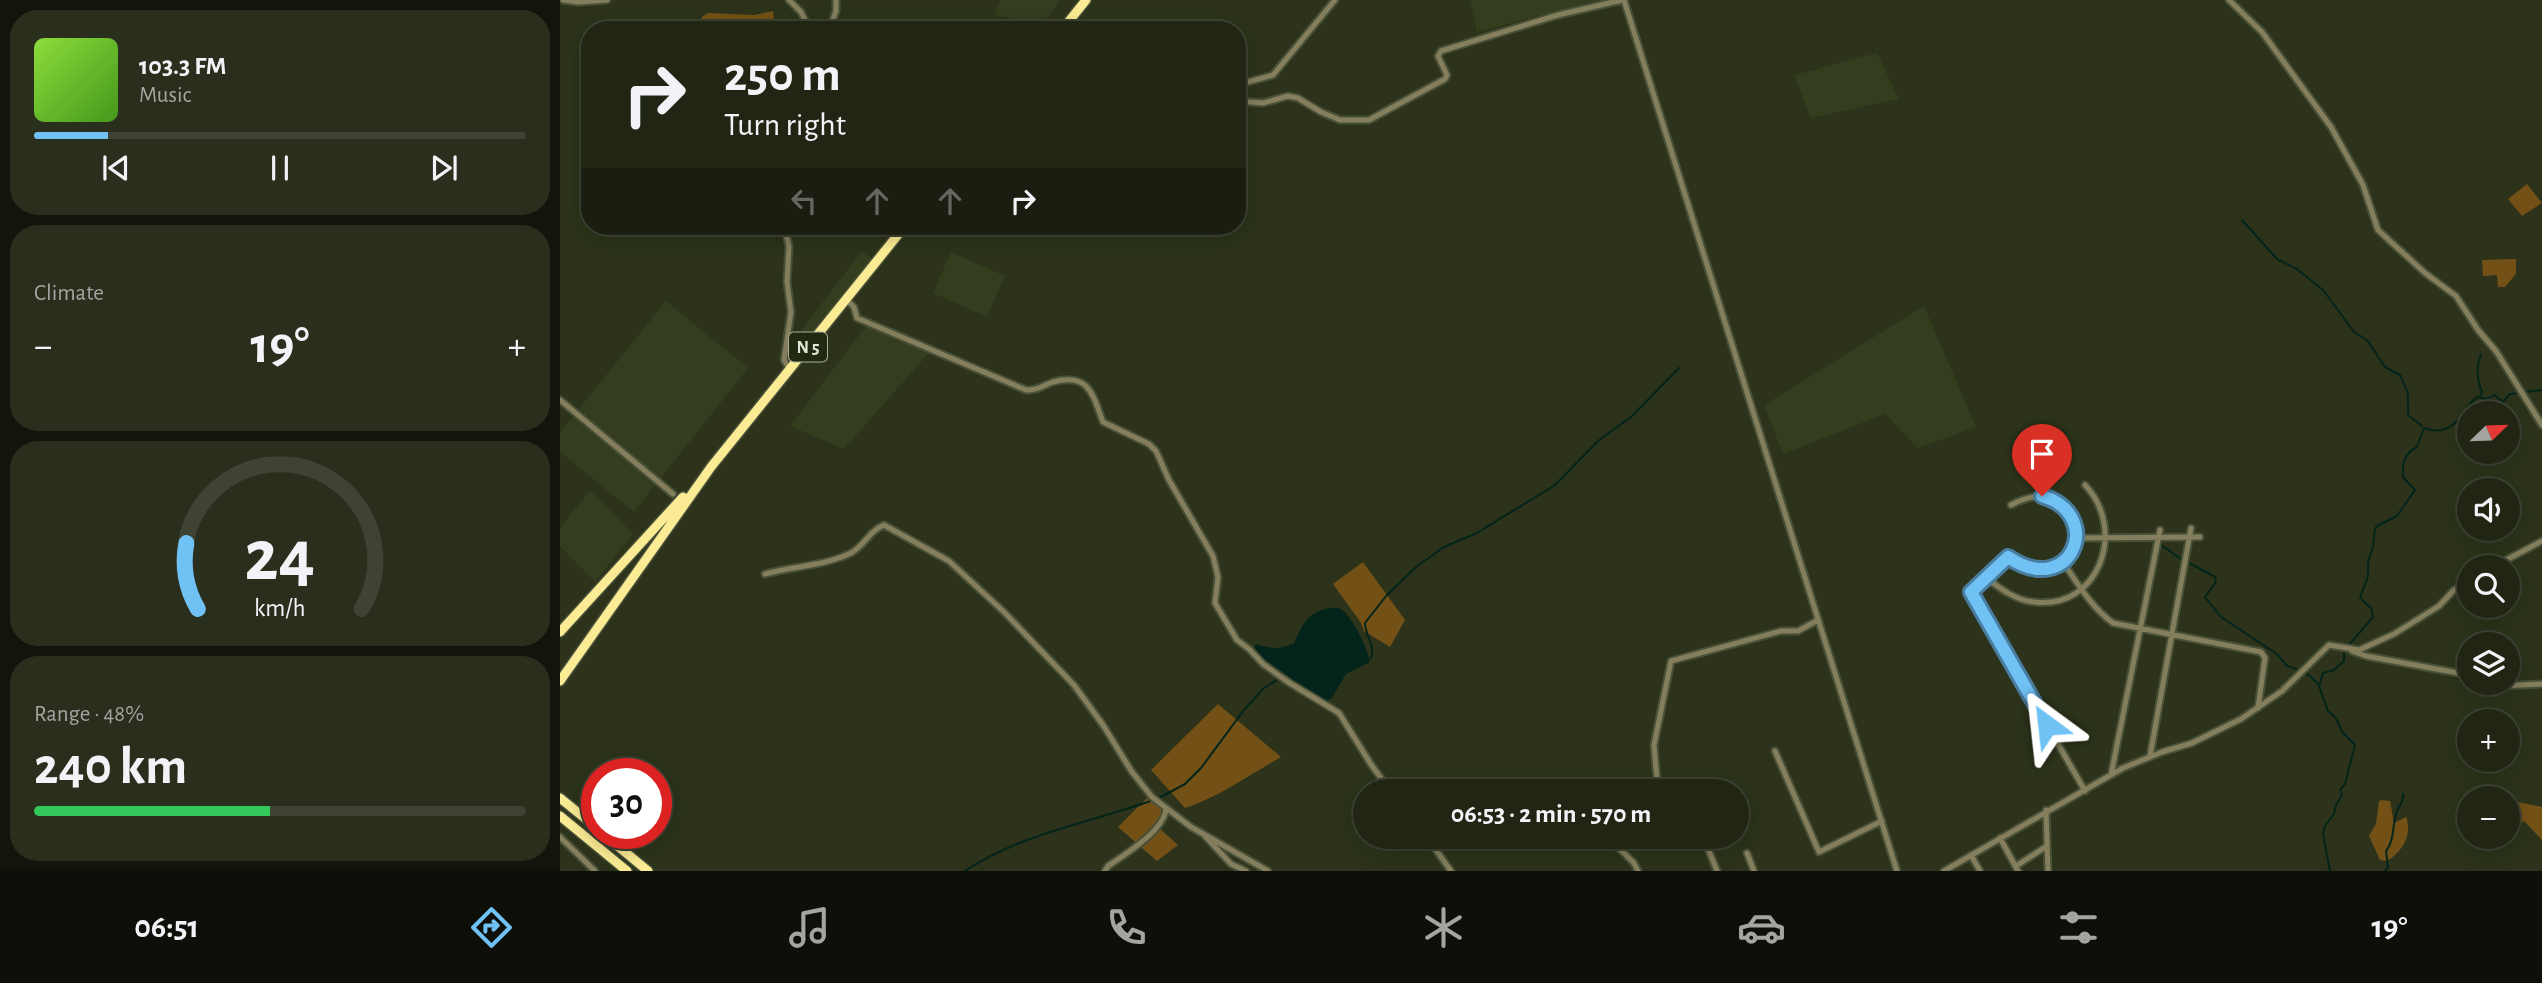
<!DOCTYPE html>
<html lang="en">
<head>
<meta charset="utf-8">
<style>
  :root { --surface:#212614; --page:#292e1d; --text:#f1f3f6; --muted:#a2a5a0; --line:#3e4334; --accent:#70c1f4 }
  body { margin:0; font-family:"Alegreya Sans",sans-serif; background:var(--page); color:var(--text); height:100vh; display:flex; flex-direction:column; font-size:26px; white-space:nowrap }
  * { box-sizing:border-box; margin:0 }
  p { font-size:23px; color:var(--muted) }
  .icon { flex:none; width:38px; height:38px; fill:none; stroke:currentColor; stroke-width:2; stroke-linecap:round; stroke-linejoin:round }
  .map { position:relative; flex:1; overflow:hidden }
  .details { display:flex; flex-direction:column; gap:10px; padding:10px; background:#12150b; width:560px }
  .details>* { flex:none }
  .hud { position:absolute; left:21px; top:21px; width:665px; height:214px; border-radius:28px; box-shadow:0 4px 18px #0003,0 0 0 2px var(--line); background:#212614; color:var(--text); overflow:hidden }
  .needle { width:46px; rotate:67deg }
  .buttons { position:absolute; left:1897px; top:401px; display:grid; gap:14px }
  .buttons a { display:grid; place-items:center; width:63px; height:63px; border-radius:50%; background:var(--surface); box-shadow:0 4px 18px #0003,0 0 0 2px var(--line); font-size:35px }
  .speed { position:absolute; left:21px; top:758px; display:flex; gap:14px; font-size:35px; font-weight:700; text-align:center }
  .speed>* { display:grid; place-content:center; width:91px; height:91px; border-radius:50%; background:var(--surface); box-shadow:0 4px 18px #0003,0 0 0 2px var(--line); line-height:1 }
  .speed .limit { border:10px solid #d22; background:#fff; color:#111 }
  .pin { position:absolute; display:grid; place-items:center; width:60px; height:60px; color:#fff; margin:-72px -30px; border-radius:50% 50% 50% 0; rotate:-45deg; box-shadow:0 0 7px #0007 }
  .pin .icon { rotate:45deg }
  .me { position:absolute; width:77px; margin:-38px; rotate:330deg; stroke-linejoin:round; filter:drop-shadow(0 0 5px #0008) }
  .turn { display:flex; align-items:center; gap:24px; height:147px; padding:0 28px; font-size:32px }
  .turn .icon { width:91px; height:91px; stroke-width:2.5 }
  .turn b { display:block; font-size:49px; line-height:60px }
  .lanes { display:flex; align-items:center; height:66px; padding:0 28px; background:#0003; justify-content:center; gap:35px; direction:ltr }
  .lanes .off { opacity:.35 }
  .big { font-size:52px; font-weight:700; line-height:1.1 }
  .details .card { flex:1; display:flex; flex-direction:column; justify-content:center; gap:10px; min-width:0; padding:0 24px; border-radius:28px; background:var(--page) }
  .details .dial { align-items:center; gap:0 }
  .dial svg { height:182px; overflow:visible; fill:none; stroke:var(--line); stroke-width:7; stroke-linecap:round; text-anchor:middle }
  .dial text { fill:var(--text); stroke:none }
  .song { display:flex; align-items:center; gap:21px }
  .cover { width:84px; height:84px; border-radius:10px; background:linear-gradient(135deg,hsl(90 70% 55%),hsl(100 70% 35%)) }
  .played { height:7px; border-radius:4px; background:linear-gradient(90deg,var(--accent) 15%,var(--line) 15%) }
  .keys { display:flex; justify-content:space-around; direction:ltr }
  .heat { display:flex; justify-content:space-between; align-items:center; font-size:38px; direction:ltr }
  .charge { height:10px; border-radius:5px; background:linear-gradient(90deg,#34c759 48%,var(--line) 0) }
  .trip { position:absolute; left:793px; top:779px; width:396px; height:70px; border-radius:35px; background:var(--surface); box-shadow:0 4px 18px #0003,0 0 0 2px var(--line); font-weight:700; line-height:70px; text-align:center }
  .tabs { display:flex; height:112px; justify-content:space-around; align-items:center; background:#0d0f08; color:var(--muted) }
  .tabs .icon { width:49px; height:49px }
  .tabs .on { color:var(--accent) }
  .tabs b { font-size:32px; color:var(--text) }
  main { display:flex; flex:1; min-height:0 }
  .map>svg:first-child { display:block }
  .built { fill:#343d1d }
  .green { fill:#735116 }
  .water { fill:#03241a }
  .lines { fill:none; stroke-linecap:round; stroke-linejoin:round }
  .stream { stroke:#03241a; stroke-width:2 }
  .minor-casing { stroke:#495038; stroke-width:9 }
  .highway-casing { stroke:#495038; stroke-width:12 }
  .minor { stroke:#847e5c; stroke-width:5 }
  .highway { stroke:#faeb94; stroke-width:9 }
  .route-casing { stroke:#497d9f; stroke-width:18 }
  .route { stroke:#70c1f4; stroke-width:12 }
  .labels { text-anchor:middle; stroke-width:7; stroke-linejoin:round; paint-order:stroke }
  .shield { fill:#222911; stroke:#a8af9c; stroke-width:2 }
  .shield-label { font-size:18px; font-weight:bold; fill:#e2e8d8 }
</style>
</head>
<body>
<main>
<section class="details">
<div class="card">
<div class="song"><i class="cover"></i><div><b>103.3 FM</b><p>Music</p></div></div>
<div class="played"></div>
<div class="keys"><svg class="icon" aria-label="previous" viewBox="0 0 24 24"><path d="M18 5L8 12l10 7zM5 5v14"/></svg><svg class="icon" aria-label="pause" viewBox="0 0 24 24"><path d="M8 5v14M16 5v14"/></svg><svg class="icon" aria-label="next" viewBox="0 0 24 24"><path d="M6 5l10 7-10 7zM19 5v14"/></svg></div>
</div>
<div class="card"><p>Climate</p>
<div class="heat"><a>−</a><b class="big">19°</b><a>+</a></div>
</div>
<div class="card dial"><svg viewBox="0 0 100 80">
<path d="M14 69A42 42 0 1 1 86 69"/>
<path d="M14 69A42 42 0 0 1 9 40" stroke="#70c1f4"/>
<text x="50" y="56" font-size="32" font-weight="700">24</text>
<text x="50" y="72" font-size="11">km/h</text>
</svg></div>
<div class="card"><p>Range · 48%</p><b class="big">240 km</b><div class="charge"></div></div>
</section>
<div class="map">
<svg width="1982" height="871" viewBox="0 0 1982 871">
  <rect width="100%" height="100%" fill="#2c331a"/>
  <path class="built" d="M441 0H501L481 25 434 15Z
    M910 0H1040L917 32Z
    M1317 53 1339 99 1251 118 1234 75Z
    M302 251 316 262 248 346 236 337Z
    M391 252 445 276 427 317 373 293Z
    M106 301 188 368 74 512 0 452V432Z
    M1364 306 1416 427 1358 448 1325 414 1223 454 1204 405Z
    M306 326 369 353 284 449 230 426Z
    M30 490 73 534 35 582 0 546V528Z"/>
  <path class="green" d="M213 11 215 30H196L184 25 156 27 152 30H133L143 16 148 13 194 15Z
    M1967 184 1982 203 1962 216 1948 199Z
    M1956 259V274L1945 287H1938L1937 275 1923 276 1922 260Z
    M803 562 845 620 830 647 804 631 801 623 773 584Z
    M658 704 721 757C689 775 659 797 625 808L591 770Z
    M590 795 606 808 599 828 618 845 597 861 558 827Z
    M1822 800 1830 801 1834 823 1846 817C1853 835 1842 852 1827 861L1820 860 1809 836 1816 824 1819 801Z
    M1958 802 1982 807V840L1964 821 1951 831Z"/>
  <path class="water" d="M769 608C773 608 777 607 781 609 791 615 809 651 810 662L786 674 772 698 766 701C739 686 714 672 694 649L696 644C711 649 720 650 734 643 743 624 747 613 769 608Z"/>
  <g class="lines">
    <path class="stream" d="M1682 220 1717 259 1737 269 1764 291 1794 332 1807 340 1825 367 1840 375 1848 393V415L1862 426
      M1920 397 1922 392C1917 381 1916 366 1921 355
      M1600 544 1618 557 1655 577 1656 582 1645 597 1661 617 1717 654 1727 666C1741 670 1748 673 1758 684
      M1788 646 1813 617 1811 608 1800 598 1808 576V561L1813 547 1815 529 1817 526 1837 516 1855 490 1843 477C1842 463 1844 454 1857 447L1864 428C1885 436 1894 424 1909 411L1907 407 1917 397 1927 399 1934 395 1943 402 1950 394 1982 390
      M811 658C816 647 805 635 805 623L826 596 856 567 884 547 917 533 995 485 1038 441 1071 417 1119 368
      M599 798 625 784 641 768 684 710 704 688 720 678
      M405 871C462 833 530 823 593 800
      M1770 871 1763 834 1765 826 1774 814 1776 805 1782 795 1780 790 1785 784 1795 745 1782 732 1776 718 1768 711 1759 686 1763 673 1774 670 1784 661V650
      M1825 871 1828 867 1826 851C1835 840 1832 824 1837 811 1840 803 1844 803 1843 794"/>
    <defs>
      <path id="minor" d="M3 0 18 2 47 0
        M229 0 241 12 250 30
        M1064 0 1337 871
        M1669 0 1702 32 1771 127 1803 185 1818 230 1865 273 1896 296 1918 330 1936 351 1982 425
        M269 30 276 11V0
        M291 30 301 27 329 28 396 25 416 30
        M677 85 713 75 775 0
        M677 101 703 103 728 96 738 98 761 112 780 120H809L885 79 887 75 878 56 881 51 998 15 1062 0
        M224 226 229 246 227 282 231 312 224 360 230 370
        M286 299 294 307 297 318 466 390C477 391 484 385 493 382 530 372 533 396 543 422L589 444 596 451 609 480 653 556 658 577 655 603 677 640 689 649 703 664 728 682 779 713 812 766 831 791
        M0 400 113 494
        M1451 505C1540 459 1534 615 1448 557L1411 592 1525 791
        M1517 538 1640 537
        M1503 562C1517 583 1532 608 1553 623L1701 652 1705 658 1698 708
        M1933 567 1982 541
        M205 574C234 566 264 566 291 553 304 546 310 530 324 525L389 561 444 612 514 685 543 725 572 772 592 797 631 827 708 871
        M1426 578C1441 589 1455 600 1474 602 1540 610 1567 529 1525 485
        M1792 651 1806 656 1909 675
        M1933 682 1940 686 1982 684
        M1215 751 1259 852 1322 821
        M1590 756 1631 528
        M1551 775 1600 530
        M1094 791 1097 780 1094 745 1111 661 1221 631H1238L1258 620
        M1486 810 1488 871
        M645 836 671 864 686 871
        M866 836 891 871
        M1047 836 1074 863 1078 871
        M1143 836 1157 871
        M0 837 35 871
        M1440 838 1458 871
        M1073 845 1076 836
        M1187 853 1194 871
        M1411 855 1420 871
        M1456 866 1487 846
        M545 871 548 866C566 854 605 830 606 808
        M1384 871 1563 768 1602 752 1632 743 1681 719 1722 691 1769 645 1799 650 1834 634 1879 606 1893 591 1909 580"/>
      <path id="highway" d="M502 30 526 0
        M0 632 123 497
        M0 681 151 467 345 226
        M0 798 37 828
        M0 816 67 871
        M42 833 88 871"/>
    </defs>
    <use href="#minor" class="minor-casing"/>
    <use href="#highway" class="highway-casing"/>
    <use href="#minor" class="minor"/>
    <use href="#highway" class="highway"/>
  </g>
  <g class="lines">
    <defs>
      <path id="route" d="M1482 496C1546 515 1511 600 1448 557L1411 592 1487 725"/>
    </defs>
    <use href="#route" class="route-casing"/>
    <use href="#route" class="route"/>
  </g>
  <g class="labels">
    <rect class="shield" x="229" y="332.5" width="38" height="29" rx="5"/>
    <g class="shield-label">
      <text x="248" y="353">N 5</text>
    </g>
  </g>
</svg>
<div class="buttons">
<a><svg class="needle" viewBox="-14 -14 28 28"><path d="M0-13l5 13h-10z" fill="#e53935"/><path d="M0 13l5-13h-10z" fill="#a2a5a0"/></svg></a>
<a><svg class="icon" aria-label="sound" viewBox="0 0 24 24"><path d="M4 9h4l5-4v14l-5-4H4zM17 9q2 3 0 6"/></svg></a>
<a><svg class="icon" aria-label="search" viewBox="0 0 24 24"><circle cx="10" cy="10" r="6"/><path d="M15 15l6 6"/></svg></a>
<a><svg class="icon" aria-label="layers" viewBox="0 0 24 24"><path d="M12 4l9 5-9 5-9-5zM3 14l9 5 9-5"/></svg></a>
<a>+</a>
<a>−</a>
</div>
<div class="speed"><div class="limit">30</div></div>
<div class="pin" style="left:1482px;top:496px;background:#d93025"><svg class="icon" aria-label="arrive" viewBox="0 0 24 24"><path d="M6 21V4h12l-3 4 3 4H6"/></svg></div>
<svg class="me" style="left:1487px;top:725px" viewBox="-20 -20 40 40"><path d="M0-17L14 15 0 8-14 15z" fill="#70c1f4" stroke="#fff" stroke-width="4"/></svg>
<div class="trip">06:53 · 2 min · 570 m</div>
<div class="hud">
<div class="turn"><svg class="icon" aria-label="right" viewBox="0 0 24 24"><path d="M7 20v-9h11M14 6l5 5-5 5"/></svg><div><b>250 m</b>Turn right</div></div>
<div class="lanes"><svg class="icon off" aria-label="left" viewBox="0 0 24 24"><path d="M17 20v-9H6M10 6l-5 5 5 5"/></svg><svg class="icon off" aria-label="ahead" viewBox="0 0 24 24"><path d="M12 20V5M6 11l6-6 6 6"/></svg><svg class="icon off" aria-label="ahead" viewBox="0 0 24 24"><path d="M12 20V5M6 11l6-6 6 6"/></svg><svg class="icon" aria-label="right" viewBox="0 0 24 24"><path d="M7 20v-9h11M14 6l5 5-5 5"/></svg></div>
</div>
</div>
</main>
<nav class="tabs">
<b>06:51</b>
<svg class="icon on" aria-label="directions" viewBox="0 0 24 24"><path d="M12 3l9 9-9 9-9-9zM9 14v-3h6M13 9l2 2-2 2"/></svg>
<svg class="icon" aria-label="music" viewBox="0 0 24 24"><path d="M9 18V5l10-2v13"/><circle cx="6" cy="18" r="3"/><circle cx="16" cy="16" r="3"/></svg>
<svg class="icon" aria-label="phone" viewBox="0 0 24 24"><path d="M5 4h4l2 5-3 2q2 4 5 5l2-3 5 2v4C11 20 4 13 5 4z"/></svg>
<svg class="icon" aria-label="climate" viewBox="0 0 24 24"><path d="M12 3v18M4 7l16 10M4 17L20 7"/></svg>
<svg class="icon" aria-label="car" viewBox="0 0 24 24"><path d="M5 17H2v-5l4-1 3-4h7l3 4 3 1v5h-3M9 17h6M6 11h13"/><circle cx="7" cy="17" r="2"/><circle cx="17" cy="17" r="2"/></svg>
<svg class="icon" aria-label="filters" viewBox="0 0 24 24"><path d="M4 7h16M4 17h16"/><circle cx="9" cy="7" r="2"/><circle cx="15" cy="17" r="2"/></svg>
<b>19°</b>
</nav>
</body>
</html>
